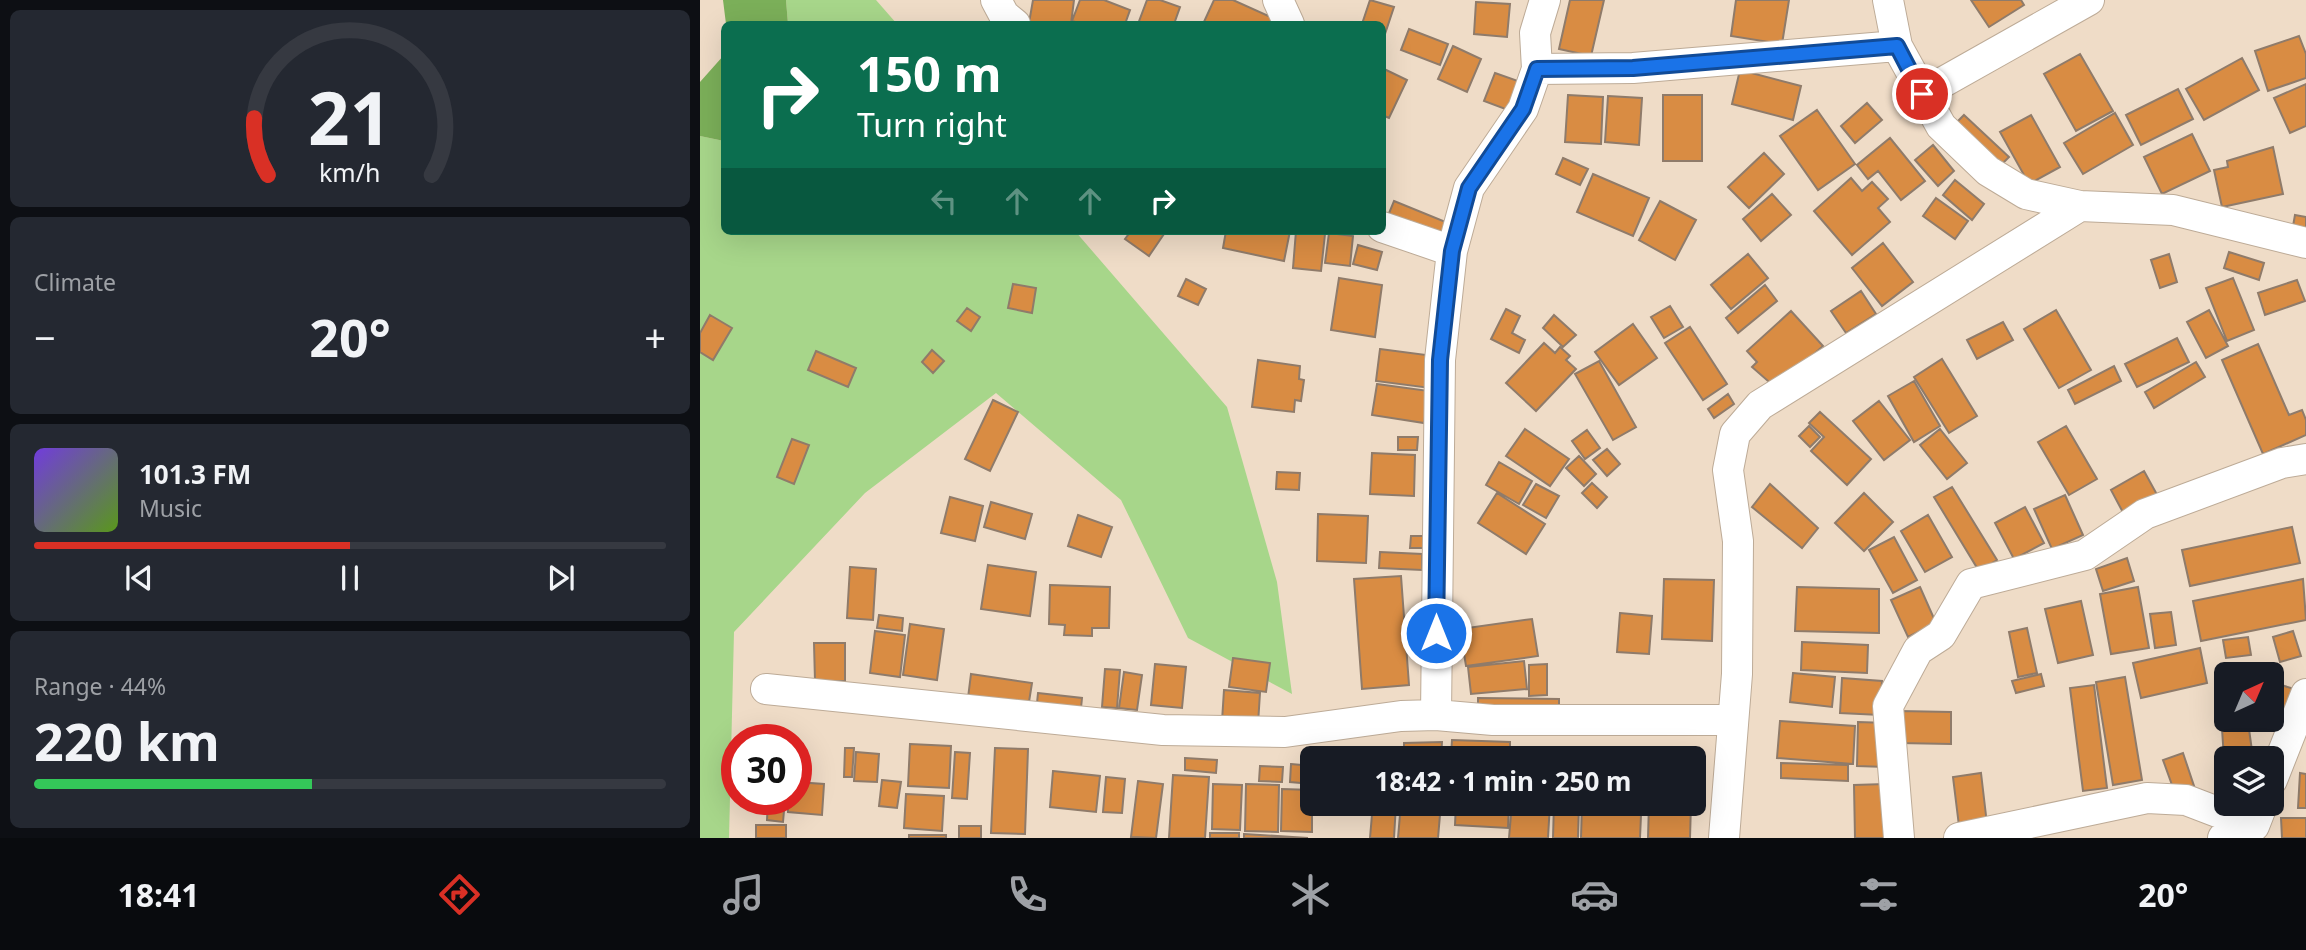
<!DOCTYPE html>
<html lang="en">
<head>
<meta charset="utf-8">
<style>
  :root { --surface:#171b24; --page:#242831; --text:#f1f3f6; --muted:#9ea1a6; --line:#363941; --accent:#d93025 }
  body { margin:0; font-family:"Noto Sans",sans-serif; background:var(--page); color:var(--text); height:100vh; display:flex; flex-direction:column; font-size:26px; white-space:nowrap }
  * { box-sizing:border-box; margin:0 }
  p { font-size:23px; color:var(--muted) }
  .icon { flex:none; width:38px; height:38px; fill:none; stroke:currentColor; stroke-width:2; stroke-linecap:round; stroke-linejoin:round }
  .map { position:relative; flex:1; overflow:hidden }
  .sheet { display:flex; flex-direction:column; gap:10px; padding:10px; background:#0d0f14; width:700px }
  .sheet>* { flex:none }
  .hud { position:absolute; left:21px; top:21px; width:665px; height:214px; border-radius:10px; box-shadow:0 7px 28px #0002; background:#0b6e4f; color:#fff; overflow:hidden }
  .needle { width:46px; rotate:44deg }
  .fabs { position:absolute; left:1514px; top:662px; display:grid; gap:14px }
  .fabs a { display:grid; place-items:center; width:70px; height:70px; border-radius:10px; background:var(--surface); box-shadow:0 7px 28px #0002; font-size:35px }
  .speed { position:absolute; left:21px; top:724px; display:flex; gap:14px; font-size:35px; font-weight:700; text-align:center }
  .speed>* { display:grid; place-content:center; width:91px; height:91px; border-radius:50%; background:var(--surface); box-shadow:0 7px 28px #0002; line-height:1 }
  .speed .limit { border:10px solid #d22; background:#fff; color:#111 }
  .pin { position:absolute; display:grid; place-items:center; width:60px; height:60px; color:#fff; margin:-30px; border:4px solid #fff; border-radius:50%; box-shadow:0 2px 7px #0007 }
  .me { position:absolute; width:77px; margin:-38px; rotate:0deg; stroke-linejoin:round; filter:drop-shadow(0 0 5px #0008) }
  .turn { display:flex; align-items:center; gap:24px; height:147px; padding:0 21px; font-size:32px }
  .turn .icon { width:91px; height:91px; stroke-width:2.5 }
  .turn b { display:block; font-size:49px; line-height:60px }
  .lanes { display:flex; align-items:center; height:66px; padding:0 21px; background:#0003; justify-content:center; gap:35px; direction:ltr }
  .lanes .off { opacity:.35 }
  .big { font-size:52px; font-weight:700; line-height:1.1 }
  .sheet .widget { flex:1; display:flex; flex-direction:column; justify-content:center; gap:10px; min-width:0; padding:0 24px; border-radius:10px; background:var(--page) }
  .sheet .dial { align-items:center; gap:0 }
  .dial svg { height:182px; overflow:visible; fill:none; stroke:var(--line); stroke-width:7; stroke-linecap:round; text-anchor:middle }
  .dial text { fill:var(--text); stroke:none }
  .song { display:flex; align-items:center; gap:21px }
  .cover { width:84px; height:84px; border-radius:10px; background:linear-gradient(135deg,hsl(260 70% 55%),hsl(90 70% 35%)) }
  .played { height:7px; border-radius:4px; background:linear-gradient(90deg,var(--accent) 50%,var(--line) 50%) }
  .keys { display:flex; justify-content:space-around; direction:ltr }
  .heat { display:flex; justify-content:space-between; align-items:center; font-size:38px; direction:ltr }
  .charge { height:10px; border-radius:5px; background:linear-gradient(90deg,#34c759 44%,var(--line) 0) }
  .trip { position:absolute; left:600px; top:746px; width:406px; height:70px; border-radius:10px; background:var(--surface); box-shadow:0 7px 28px #0002; font-weight:700; line-height:70px; text-align:center }
  .dock { display:flex; height:112px; justify-content:space-around; align-items:center; background:#090b0e; color:var(--muted) }
  .dock .icon { width:49px; height:49px }
  .dock .current { color:var(--accent) }
  .dock b { font-size:32px; color:var(--text) }
  main { display:flex; flex:1; min-height:0 }
  .map>svg:first-child { display:block }
  .green { fill:#a7d68a }
  .forest { fill:#7baf59 }
  .building { fill:#d98c43; stroke:#8f7b6a; stroke-width:2 }
  .lines { fill:none; stroke-linecap:round; stroke-linejoin:round }
  .minor-casing { stroke:#bdab97; stroke-width:32 }
  .minor { stroke:#fff; stroke-width:30 }
  .route-casing { stroke:#114b97; stroke-width:18 }
  .route { stroke:#1a73e8; stroke-width:12 }
</style>
</head>
<body>
<main>
<section class="sheet">
<div class="widget dial"><svg viewBox="0 0 100 80">
<path d="M14 69A42 42 0 1 1 86 69"/>
<path d="M14 69A42 42 0 0 1 8 44" stroke="#d93025"/>
<text x="50" y="56" font-size="32" font-weight="700">21</text>
<text x="50" y="72" font-size="11">km/h</text>
</svg></div>
<div class="widget"><p>Climate</p>
<div class="heat"><a>−</a><b class="big">20°</b><a>+</a></div>
</div>
<div class="widget">
<div class="song"><i class="cover"></i><div><b>101.3 FM</b><p>Music</p></div></div>
<div class="played"></div>
<div class="keys"><svg class="icon" aria-label="previous" viewBox="0 0 24 24"><path d="M18 5L8 12l10 7zM5 5v14"/></svg><svg class="icon" aria-label="pause" viewBox="0 0 24 24"><path d="M8 5v14M16 5v14"/></svg><svg class="icon" aria-label="next" viewBox="0 0 24 24"><path d="M6 5l10 7-10 7zM19 5v14"/></svg></div>
</div>
<div class="widget"><p>Range · 44%</p><b class="big">220 km</b><div class="charge"></div></div>
</section>
<div class="map">
<svg width="1606" height="838" viewBox="0 0 1606 838">
  <rect width="100%" height="100%" fill="#efdcc7"/>
  <path class="green" d="M86 0H176L197 24H88Z
    M0 136 24 141V231H375L527 407 577 582 592 694 488 638 421 500 296 393 165 493 34 632 29 838H0Z"/>
  <path class="forest" d="M23 0H86L88 24H26Z
    M24 55V141L0 136V82Z"/>
  <path class="building" d="M333 0H374L371 24 329 23Z
    M380 0H404L430 10 425 24H382L372 21Z
    M447 0H460L480 7 474 24H438Z
    M514 0H533L573 18 570 24H503Z
    M670 0 694 7 682 43V24H662Z
    M870 0H904L891 56 859 49Z
    M1036 0H1089L1082 44 1031 36Z
    M1271 0H1321L1324 5 1289 27Z
    M776 2 810 4 807 37 774 34Z
    M709 29 748 44 740 65 701 50Z
    M1599 36 1606 54V78L1568 91 1555 51Z
    M753 46 781 59 767 92 738 79Z
    M1380 54 1413 111 1376 131 1344 74Z
    M1542 58 1559 90 1504 120 1486 89Z
    M682 68 707 80 689 118 682 115Z
    M1040 70 1101 86 1093 120 1032 104Z
    M795 73 818 81 808 110 784 101Z
    M1606 84V126L1590 133 1574 98Z
    M1478 89 1493 119 1441 145 1426 115Z
    M868 95 903 97 901 144 865 142Z
    M963 95H1002V161H963Z
    M908 96 942 98 939 145 905 142Z
    M1167 103 1182 120 1155 143 1141 126Z
    M1117 110 1155 164 1118 190 1080 136Z
    M1415 113 1433 145 1383 174 1364 143Z
    M1264 115 1309 157 1297 169 1252 127Z
    M1331 115 1360 167 1329 184 1300 132Z
    M1492 134 1510 171 1462 194 1444 157Z
    M1190 138 1225 181 1201 200 1178 171 1168 179 1157 165Z
    M1233 145 1254 171 1238 186 1215 160Z
    M1573 147 1583 194 1522 207 1514 170 1528 167 1527 161Z
    M1064 153 1084 174 1049 208 1028 187Z
    M863 158 888 169 880 185 856 174Z
    M893 174 949 198 933 236 877 212Z
    M1151 178 1162 191 1172 182 1188 199 1178 208 1190 222 1152 255 1114 211Z
    M1255 180 1284 204 1272 220 1243 195Z
    M1072 194 1091 215 1061 241 1043 219Z
    M1236 198 1268 221 1255 239 1223 216Z
    M694 201 753 225 744 246 685 223Z
    M960 201 996 220 975 260 939 240Z
    M1595 215 1606 217V241L1591 237Z
    M431 231H466L449 256 425 239Z
    M526 231H590L584 261 523 248Z
    M596 231 625 234 621 271 593 268Z
    M629 233 653 236 650 266 625 263Z
    M1183 243 1213 282 1182 306 1152 268Z
    M658 245 682 252 677 270 653 264Z
    M1529 252 1564 263 1559 280 1524 268Z
    M1048 254 1068 278 1031 309 1011 285Z
    M1469 254 1477 282 1460 288 1451 260Z
    M639 278 682 285 675 337 631 330Z
    M1533 278 1554 330 1527 341 1506 288Z
    M486 279 506 289 498 305 478 296Z
    M1597 280 1605 301 1565 315 1558 293Z
    M313 284 336 288 332 313 308 308Z
    M1065 285 1077 301 1038 333 1026 318Z
    M1161 291 1176 314 1146 333 1131 311Z
    M970 306 983 327 964 338 951 317Z
    M267 308 280 317 271 331 257 321Z
    M806 309 820 316 812 333 825 340 819 353 791 339Z
    M1356 310 1391 370 1359 388 1324 329Z
    M1509 310 1528 346 1506 358 1487 322Z
    M1091 311 1123 346 1076 388 1052 367 1057 362 1047 351Z
    M10 315 32 328 13 360 0 352V333Z
    M854 315 876 335 863 347 843 328Z
    M1303 322 1313 340 1277 359 1267 340Z
    M933 324 957 358 919 385 895 352Z
    M990 327 1027 384 1003 400 965 343Z
    M1477 338 1489 362 1437 387 1425 364Z
    M844 343 855 353 860 347 870 356 866 360 876 369 836 411 806 383Z
    M1558 344 1589 415 1602 410 1606 420V435L1563 454 1522 360Z
    M680 349 734 356 730 388 676 381Z
    M232 350 244 361 233 373 222 362Z
    M116 351 156 368 148 387 108 370Z
    M1242 359 1277 416 1249 433 1214 377Z
    M558 360 600 366 599 379 604 380 601 401 595 400 594 412 552 407Z
    M899 361 936 427 913 440 875 374Z
    M1496 362 1505 377 1454 408 1445 392Z
    M1414 366 1421 381 1375 404 1368 390Z
    M1214 381 1240 426 1214 442 1188 396Z
    M677 384 729 391 724 423 672 415Z
    M1028 394 1034 404 1014 418 1008 409Z
    M293 400 318 412 290 471 265 459Z
    M1179 401 1210 440 1184 460 1153 421Z
    M1120 412 1171 459 1147 485 1111 451 1124 437 1109 423Z
    M1109 426 1120 437 1110 447 1099 436Z
    M1366 426 1397 479 1369 495 1338 442Z
    M825 429 869 459 850 486 806 456Z
    M1240 429 1267 463 1247 479 1220 445Z
    M887 430 900 448 885 459 872 441Z
    M698 437H718L717 450H698Z
    M92 439 109 445 94 484 77 477Z
    M907 449 920 464 907 476 893 460Z
    M672 453 715 455 714 496 670 494Z
    M879 456 896 474 884 486 866 468Z
    M799 462 832 481 819 504 786 485Z
    M1444 471 1460 500 1426 518 1411 490Z
    M577 472 600 473 599 490 576 489Z
    M892 483 907 497 897 508 882 493Z
    M836 484 859 496 846 518 823 505Z
    M1070 484 1118 528 1102 548 1052 507Z
    M1252 487 1297 560 1279 571 1234 497Z
    M797 493 845 524 826 554 778 523Z
    M1164 493 1193 522 1164 551 1135 523Z
    M1365 495 1383 535 1352 549 1334 509Z
    M250 497 283 506 275 541 241 533Z
    M291 502 332 514 325 539 284 527Z
    M1325 507 1344 543 1314 559 1295 523Z
    M618 514 668 516 666 563 617 561Z
    M378 515 412 527 401 557 368 546Z
    M1228 515 1252 557 1225 572 1201 531Z
    M1592 527 1600 563 1490 586 1482 550Z
    M711 536H731V548H710Z
    M1194 537 1217 580 1193 593 1169 550Z
    M680 552 722 554V570L679 568Z
    M1427 558 1434 581 1403 591 1396 569Z
    M288 565 336 572 330 616 281 609Z
    M150 567 176 569 173 620 147 618Z
    M701 576 709 685 662 689 654 579Z
    M964 579 1014 580 1012 641 962 639Z
    M1603 579 1606 620 1501 641 1493 601Z
    M350 585 410 587 409 628H392V636L364 635 365 625 349 624Z
    M1097 587 1179 589V633L1095 631Z
    M1220 587 1236 623 1208 637 1191 600Z
    M1438 587 1449 648 1411 654 1400 594Z
    M1381 601 1393 655 1358 663 1345 609Z
    M1471 612 1476 645 1455 648 1450 614Z
    M920 613 952 616 949 654 917 652Z
    M179 615 203 618 202 631 177 628Z
    M832 619 838 656 766 666 760 629Z
    M210 624 244 629 237 680 203 675Z
    M1327 628 1337 673 1318 677 1309 632Z
    M175 631 205 635 200 677 170 673Z
    M1593 631 1601 656 1580 662 1573 637Z
    M1548 637 1551 655 1526 658 1523 640Z
    M1102 642 1168 645 1167 673 1101 670Z
    M114 643H145V681H115Z
    M1500 648 1507 683 1441 698 1433 663Z
    M533 658 570 663 566 692 529 687Z
    M824 661 827 689 771 694 768 667Z
    M455 664 486 667 482 708 451 705Z
    M847 664V695L829 696V665Z
    M405 669 420 670 417 708 402 707Z
    M424 672 442 675 437 710 419 708Z
    M1093 673 1135 677 1132 707 1090 702Z
    M271 674 332 683 328 708 268 698Z
    M1341 674 1344 686 1316 693 1312 681Z
    M1425 677 1442 780 1413 785 1396 682Z
    M1142 678 1182 681 1180 715 1140 713Z
    M1572 682 1594 689 1582 725 1566 719H1572Z
    M1394 685 1407 788 1383 791 1370 688Z
    M524 690 560 693 558 724 522 721Z
    M338 693 382 698 380 718 336 713Z
    M778 698 859 699V716L778 715Z
    M1199 711 1251 712V744L1199 743Z
    M1521 714 1526 715V719L1548 722 1553 758H1526V788Z
    M1080 721 1155 726 1153 764 1077 758Z
    M1158 722 1187 723 1186 767 1157 766Z
    M752 740 810 742V758L751 756Z
    M742 742 741 757 704 755V743Z
    M210 744 251 746 249 788 208 786Z
    M145 748H154L152 777H144Z
    M295 748 328 749 325 834 291 833Z
    M156 752 179 754 177 782 154 781Z
    M255 752 270 753 267 799 252 798Z
    M880 753 899 756V758H879Z
    M1483 753 1495 789 1476 796 1463 760Z
    M956 754 999 755 998 792H994V758H956Z
    M485 758 517 760 516 773 485 770Z
    M1081 763 1148 765V781L1081 778Z
    M591 764 612 766V784L590 782Z
    M560 766 583 767 582 782 559 781Z
    M353 771 400 776 396 812 350 807Z
    M1281 773 1287 824 1259 826 1253 777Z
    M1600 773 1606 774V808H1598Z
    M473 775 509 777 505 838H469Z
    M406 777 425 779 422 813 403 812Z
    M182 780 201 782 197 808 179 806Z
    M438 781 463 784 456 838 431 837Z
    M96 782 124 784 122 815 88 812V800H96Z
    M513 784 542 785 540 830 512 829Z
    M546 784 579 785 578 832 545 831Z
    M1185 784 1186 838H1155L1154 785Z
    M582 789 612 790V832L581 831Z
    M206 794 244 796 242 831 204 828Z
    M68 800H85L83 822 67 820Z
    M673 803 696 804 694 838H670Z
    M701 803H741L738 838H698Z
    M756 803H809L808 828 755 825Z
    M812 803H850L848 838H809Z
    M854 803H879L878 838H853Z
    M882 803H933V814L941 815 940 838H881Z
    M949 803H991L990 838H948Z
    M1581 818H1606V838H1582Z
    M56 825H86V838H56Z
    M259 826H281V838H259Z
    M510 833H539V838H510Z
    M544 834 608 838H544Z
    M209 835H246V838H209Z"/>
  <g class="lines">
    <defs>
      <path id="minor" d="M296 0 304 15 315 24
        M578 0 589 24
        M1188 0 1197 46 1241 126 1288 171 1326 194 1380 206 1473 210 1606 243
        M837 69 933 68 1197 46
        M1222 94 1389 0
        M682 227 752 251
        M66 689 463 730 585 732 701 716 736 715 793 720H1033
        M736 715 740 360 752 251 769 188 823 109 837 69 835 33 845 0
        M1572 780 1606 694
        M1024 838 1037 674 1038 541 1028 470 1035 434 1060 405 1380 206
        M1199 838 1188 706 1218 650 1241 635 1271 584 1385 555 1445 514 1582 463 1606 459
        M1259 838 1447 798 1486 800 1554 826
        M1523 838 1554 826 1563 803"/>
    </defs>
    <use href="#minor" class="minor-casing"/>
    <use href="#minor" class="minor"/>
  </g>
  <g class="lines">
    <defs>
      <path id="route" d="M736 633 740 360 752 251 769 188 823 109 837 69 933 68 1197 46 1222 94"/>
    </defs>
    <use href="#route" class="route-casing"/>
    <use href="#route" class="route"/>
  </g>
</svg>
<div class="fabs">
<a><svg class="needle" viewBox="-14 -14 28 28"><path d="M0-13l5 13h-10z" fill="#e53935"/><path d="M0 13l5-13h-10z" fill="#9ea1a6"/></svg></a>
<a><svg class="icon" aria-label="layers" viewBox="0 0 24 24"><path d="M12 4l9 5-9 5-9-5zM3 14l9 5 9-5"/></svg></a>
</div>
<div class="speed"><div class="limit">30</div></div>
<div class="pin" style="left:1222px;top:94px;background:#d93025"><svg class="icon" aria-label="arrive" viewBox="0 0 24 24"><path d="M6 21V4h12l-3 4 3 4H6"/></svg></div>
<svg class="me" style="left:736px;top:633px" viewBox="-20 -20 40 40"><circle r="17" fill="#1a73e8" stroke="#fff" stroke-width="3"/><path d="M0-11L8 9 0 5-8 9z" fill="#fff"/></svg>
<div class="trip">18:42 · 1 min · 250 m</div>
<div class="hud">
<div class="turn"><svg class="icon" aria-label="right" viewBox="0 0 24 24"><path d="M7 20v-9h11M14 6l5 5-5 5"/></svg><div><b>150 m</b>Turn right</div></div>
<div class="lanes"><svg class="icon off" aria-label="left" viewBox="0 0 24 24"><path d="M17 20v-9H6M10 6l-5 5 5 5"/></svg><svg class="icon off" aria-label="ahead" viewBox="0 0 24 24"><path d="M12 20V5M6 11l6-6 6 6"/></svg><svg class="icon off" aria-label="ahead" viewBox="0 0 24 24"><path d="M12 20V5M6 11l6-6 6 6"/></svg><svg class="icon" aria-label="right" viewBox="0 0 24 24"><path d="M7 20v-9h11M14 6l5 5-5 5"/></svg></div>
</div>
</div>
</main>
<nav class="dock">
<b>18:41</b>
<svg class="icon current" aria-label="directions" viewBox="0 0 24 24"><path d="M12 3l9 9-9 9-9-9zM9 14v-3h6M13 9l2 2-2 2"/></svg>
<svg class="icon" aria-label="music" viewBox="0 0 24 24"><path d="M9 18V5l10-2v13"/><circle cx="6" cy="18" r="3"/><circle cx="16" cy="16" r="3"/></svg>
<svg class="icon" aria-label="phone" viewBox="0 0 24 24"><path d="M5 4h4l2 5-3 2q2 4 5 5l2-3 5 2v4C11 20 4 13 5 4z"/></svg>
<svg class="icon" aria-label="climate" viewBox="0 0 24 24"><path d="M12 3v18M4 7l16 10M4 17L20 7"/></svg>
<svg class="icon" aria-label="car" viewBox="0 0 24 24"><path d="M5 17H2v-5l4-1 3-4h7l3 4 3 1v5h-3M9 17h6M6 11h13"/><circle cx="7" cy="17" r="2"/><circle cx="17" cy="17" r="2"/></svg>
<svg class="icon" aria-label="filters" viewBox="0 0 24 24"><path d="M4 7h16M4 17h16"/><circle cx="9" cy="7" r="2"/><circle cx="15" cy="17" r="2"/></svg>
<b>20°</b>
</nav>
</body>
</html>
